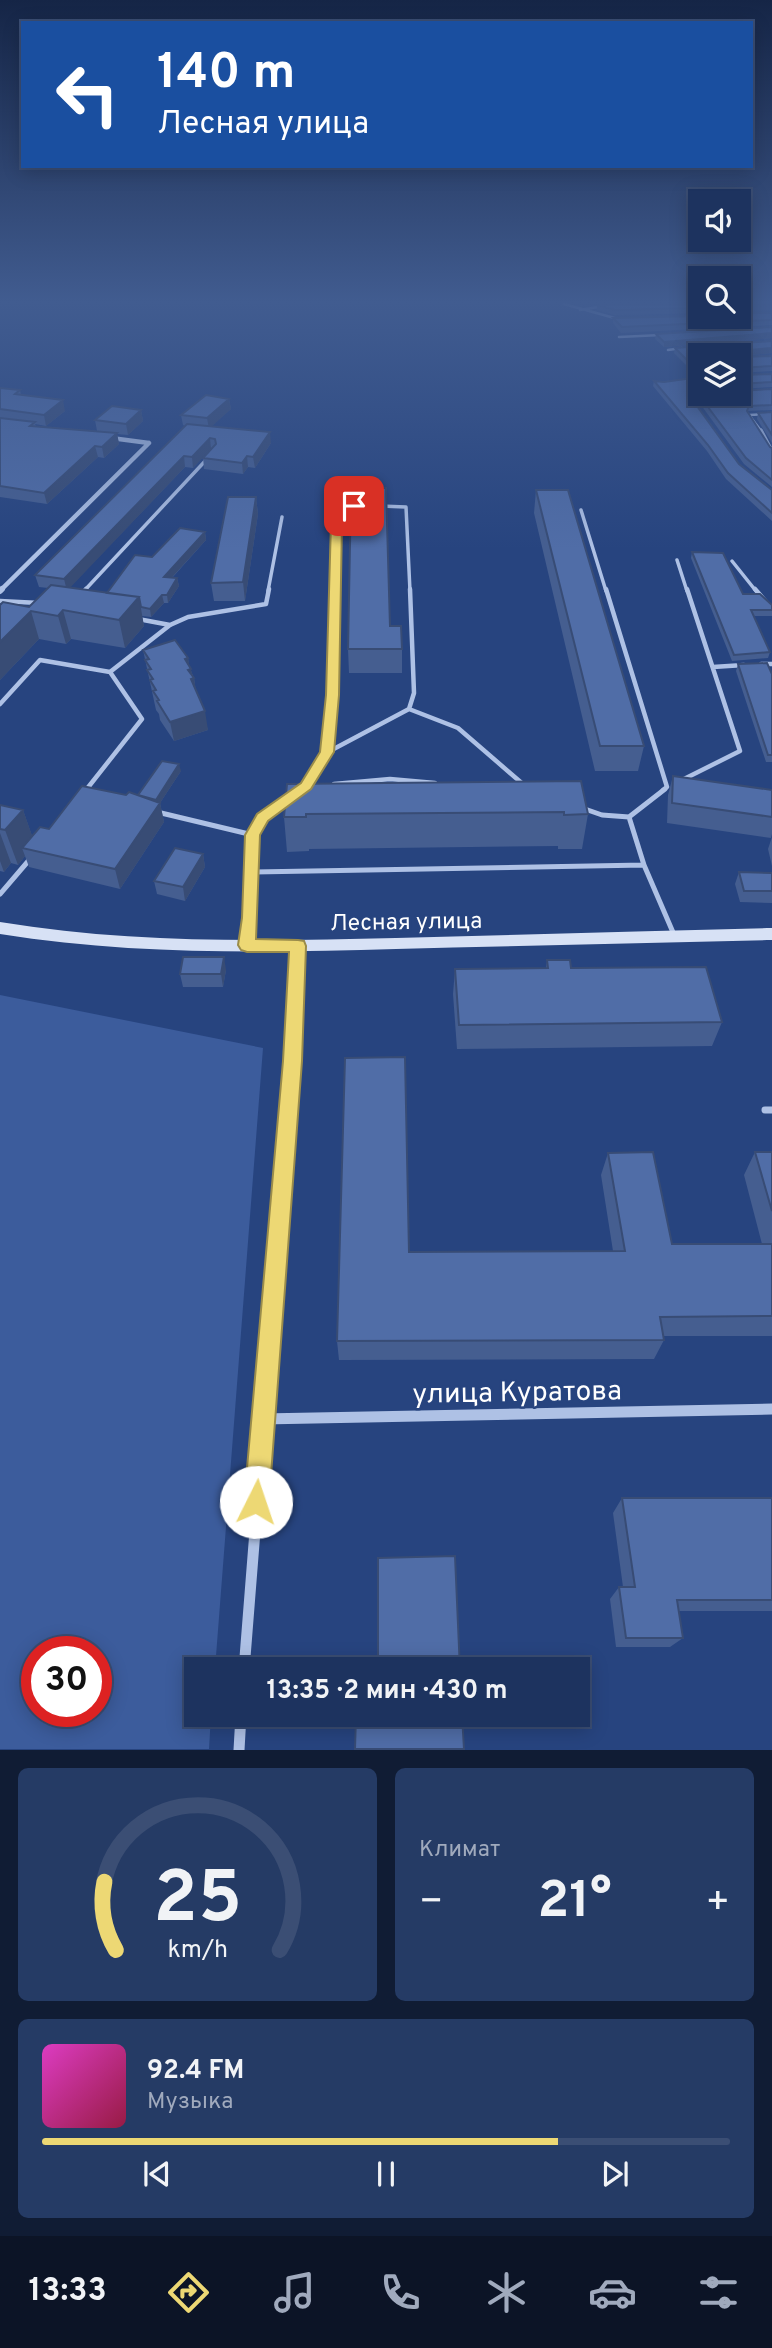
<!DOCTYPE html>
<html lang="ru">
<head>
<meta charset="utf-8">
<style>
  :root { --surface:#1d335f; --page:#253b65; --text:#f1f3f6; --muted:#a0aabd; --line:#3b4e74; --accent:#edd874 }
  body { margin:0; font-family:Overpass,sans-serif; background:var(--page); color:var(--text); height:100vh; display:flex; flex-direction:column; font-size:26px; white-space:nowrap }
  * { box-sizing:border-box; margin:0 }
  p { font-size:23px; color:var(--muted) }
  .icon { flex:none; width:38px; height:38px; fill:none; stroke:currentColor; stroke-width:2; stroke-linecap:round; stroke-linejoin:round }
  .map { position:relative; height:1750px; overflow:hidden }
  .drawer { display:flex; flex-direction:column; gap:18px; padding:18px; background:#101c34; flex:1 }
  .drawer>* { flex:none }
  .hud { position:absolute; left:21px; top:21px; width:732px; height:147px; border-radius:0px; box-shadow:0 4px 18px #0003,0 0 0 2px var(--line); background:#1a4fa0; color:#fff; overflow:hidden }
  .buttons { position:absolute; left:688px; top:189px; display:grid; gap:14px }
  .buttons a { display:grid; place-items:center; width:63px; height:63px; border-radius:0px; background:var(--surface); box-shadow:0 4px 18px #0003,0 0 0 2px var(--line); font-size:35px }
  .speed { position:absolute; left:21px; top:1636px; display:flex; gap:14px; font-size:35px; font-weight:700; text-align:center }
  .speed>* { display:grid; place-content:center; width:91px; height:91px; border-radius:50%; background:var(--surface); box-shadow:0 4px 18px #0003,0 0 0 2px var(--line); line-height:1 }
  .speed .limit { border:10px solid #d22; background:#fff; color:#111 }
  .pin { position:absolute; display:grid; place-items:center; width:60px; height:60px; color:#fff; margin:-30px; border-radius:14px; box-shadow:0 4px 10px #0006 }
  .me { position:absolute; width:77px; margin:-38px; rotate:4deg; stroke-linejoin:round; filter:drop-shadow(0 0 5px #0008) }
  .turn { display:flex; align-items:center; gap:24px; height:147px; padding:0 21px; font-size:32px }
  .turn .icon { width:91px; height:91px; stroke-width:2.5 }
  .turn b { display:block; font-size:49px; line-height:60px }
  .big { font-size:52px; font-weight:700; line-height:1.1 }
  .drawer .tile { flex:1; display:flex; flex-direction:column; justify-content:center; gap:10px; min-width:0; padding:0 24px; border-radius:10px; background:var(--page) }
  .drawer .dial { align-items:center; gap:0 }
  .dial svg { height:182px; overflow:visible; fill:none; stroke:var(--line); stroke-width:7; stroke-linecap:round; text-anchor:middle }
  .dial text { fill:var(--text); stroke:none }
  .song { display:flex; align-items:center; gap:21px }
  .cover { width:84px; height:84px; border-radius:10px; background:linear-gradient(135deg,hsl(310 70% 55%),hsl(340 70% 35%)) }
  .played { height:7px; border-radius:4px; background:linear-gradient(90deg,var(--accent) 75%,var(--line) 75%) }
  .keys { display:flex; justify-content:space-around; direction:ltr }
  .heat { display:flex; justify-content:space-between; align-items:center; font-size:38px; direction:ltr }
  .drawer .tiles { flex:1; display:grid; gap:18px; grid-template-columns:1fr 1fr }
  .tile:last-child { grid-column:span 2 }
  .trip { position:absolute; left:184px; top:1657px; width:406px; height:70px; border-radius:0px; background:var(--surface); box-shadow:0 4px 18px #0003,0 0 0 2px var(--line); font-weight:700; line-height:70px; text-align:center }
  .tab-bar { display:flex; height:112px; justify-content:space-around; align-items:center; background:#0c1426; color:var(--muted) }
  .tab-bar .icon { width:49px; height:49px }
  .tab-bar .selected { color:var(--accent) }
  .tab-bar b { font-size:32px; color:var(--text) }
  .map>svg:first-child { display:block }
  .green { fill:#3c5c9c; fill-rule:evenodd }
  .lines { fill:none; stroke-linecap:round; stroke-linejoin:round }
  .lane-far4 { stroke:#aec1e5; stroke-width:2.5 }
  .lane-far3 { stroke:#aec1e5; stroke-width:3.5 }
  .lane-far2 { stroke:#aec1e5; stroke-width:4.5 }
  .lane-far1 { stroke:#aec1e5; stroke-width:5 }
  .lane { stroke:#aec1e5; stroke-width:7 }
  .street-far4 { stroke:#aec1e5; stroke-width:4.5 }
  .street-far3 { stroke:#aec1e5; stroke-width:6 }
  .street-far2 { stroke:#aec1e5; stroke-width:7 }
  .street-far1 { stroke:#aec1e5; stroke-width:9 }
  .street { stroke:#aec1e5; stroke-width:11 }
  .secondary { fill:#d7e1f5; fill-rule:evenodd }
  .wall { fill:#455e90 }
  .shaded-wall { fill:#384c75 }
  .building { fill:#506da7; stroke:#384c75; stroke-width:2 }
  .route { fill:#edd874; stroke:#9a8c4b; stroke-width:2 }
  .labels { text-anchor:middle; stroke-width:5; stroke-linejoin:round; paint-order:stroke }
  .street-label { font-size:23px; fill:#fff; stroke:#27447f }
  .near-street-label { font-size:28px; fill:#fff; stroke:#27447f }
</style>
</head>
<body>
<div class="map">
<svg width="772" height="1750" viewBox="0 0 772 1750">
  <rect width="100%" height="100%" fill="#27447f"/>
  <path class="green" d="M0 995 263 1048 215 1669 196 1670V1715H211L209 1749H0ZM37 1652H96V1712H37Z"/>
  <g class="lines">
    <path class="lane-far4" d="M564 304 618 319
      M580 310 604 306
      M619 337 661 335
      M668 350 682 348
      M696 406 694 402 734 394
      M762 432 749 415 772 414"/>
    <path class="lane-far3" d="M761 430 772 451
      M380 506 406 507 410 591
      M581 510 606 591
      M677 560 687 591
      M732 561 756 591
      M84 591 207 459
      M268 591 282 517
      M335 591 337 523 356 506"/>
    <path class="lane-far2" d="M606 589 667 787 663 790
      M755 589 772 609
      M82 593 86 589
      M0 601 39 603
      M138 619 170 625
      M761 664H772
      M713 667 744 665
      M0 704 40 660 110 672
      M409 709 458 728 524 785
      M328 752 335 589
      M680 781 740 751 687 589
      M334 784 390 779 435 783
      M303 788 328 752 409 709 414 693 410 589
      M86 790 142 719 110 672 170 625 188 617 266 604 269 589"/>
    <path class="lane-far1" d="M665 789 629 817 644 865 675 937
      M85 792 88 789
      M582 808 602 815 629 817
      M157 812 253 835
      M252 872 644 865
      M0 894 30 859
      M247 945 251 918 253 835 262 817 289 798"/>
    <path class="lane" d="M765 1110H772"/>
    <path class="street-far4" d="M111 438 149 443
      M0 591 149 443"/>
    <path class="street-far3" d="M0 591 2 589"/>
    <path class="street-far2" d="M294 1041 298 946"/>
    <path class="street-far1" d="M269 1355 294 1039"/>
    <path class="street" d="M262 1419 772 1409
      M244 1670 269 1354
      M239 1750 241 1715"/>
    <path class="secondary" d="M0 922C132 944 263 941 396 938 521 935 647 931 772 928V940C647 943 521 946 396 949 263 953 132 955 0 934Z"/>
  </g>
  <path class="wall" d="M700 304V313L615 315 597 310V305Z
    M738 304H772V310L738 311Z
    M772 313V325L621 333 613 323V318Z
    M772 327V338L664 347 655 339 656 334Z
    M772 341V353L738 356V355H700V358L689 359V361H700V377L697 376 674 353 675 348Z
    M772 356V371L738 373V357Z
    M772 374V387L738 389V375Z
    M654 381 664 382 693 398V400L739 464 772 490V521L726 479 707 451 653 386Z
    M0 388 20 390 21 395 65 411 46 426 35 424 36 426 97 431 95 420 141 410 143 421 128 435 117 434 119 444 104 458 98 457 47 504 0 497Z
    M772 389V410L747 411 770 447 772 448V487L744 464 701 405 702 399Z
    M229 399 231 409 211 426 271 443 255 468 248 467 243 474 204 469 203 457 193 468 185 467 70 587 107 593 152 557 205 532 206 540 172 578H177L179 586 168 603H164L151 617 142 616 144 626 125 648 71 639 66 644 39 639 0 680V605L29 607 48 588 39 587 35 575 185 426 183 425 181 415Z
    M772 412V443L757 419 758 413Z
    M536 490 644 746 638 771H595L534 513Z
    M256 497 258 514 245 601H214L211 583Z
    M692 552 743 594 772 605V616H754L770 652 768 658 732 661 691 558Z
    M390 626 402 649V673H349L348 649Z
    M143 650 188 658 189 666 194 678 196 692 208 730 174 741 160 720 159 714 156 710Z
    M738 664 772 674V762H766L736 671Z
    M181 771 160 803 164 822 120 889 29 867 25 856 18 865 11 863 4 872 0 871V805L23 810 32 836 126 795H138Z
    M673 776 772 790V834L771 838 667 823 668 795Z
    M581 781 588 814 582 849H558V846L309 849V851L287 852 284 817Z
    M772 837V866L768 849Z
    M203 854 205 867 185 901 157 894 154 881Z
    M739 872 772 873V903L740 902 735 884Z
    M547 960 571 968 722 1022 712 1046 457 1049 453 994 455 969 546 968Z
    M226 970 223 987H183L180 974Z
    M755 1152H772V1336H664V1340L654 1359 339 1360 337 1341 613 1251 601 1175 608 1153 672 1244H762L744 1175Z
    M622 1498H772V1611H679L683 1638 670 1647H616L610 1599 619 1587H623L613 1513Z"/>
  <path class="shaded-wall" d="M772 333V338L664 347V342Z
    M772 348V353L738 356V355H735L736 351Z
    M702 353 701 355H700V358L686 359 687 354Z
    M700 392V394H715L693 398 691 404 694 393Z
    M229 399 231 409 209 429 207 418Z
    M63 400 65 411 46 426 44 415Z
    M141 410 143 421 128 435 126 424Z
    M270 432 271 443 255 468 253 457Z
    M117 433 119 444 104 458 102 447Z
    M210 438 211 449 193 468 192 457Z
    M95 446 98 457 47 504 44 493Z
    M184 456 185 467 67 591 64 579Z
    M247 456 248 467 243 474 242 463Z
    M256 497 258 514 245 601 243 582Z
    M205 532 206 540 165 585 164 577Z
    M177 578 179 586 168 603 167 595Z
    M162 595 164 603 151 617 150 609Z
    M139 597 144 626 125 648 119 620Z
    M63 610 71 639 66 644 58 616Z
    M31 611 39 639 0 680V642Z
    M188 658 190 669H191L193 679 194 678 197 698 194 699 185 659Z
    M205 711 208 730 174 741 170 722Z
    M179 764 181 771 160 803 164 822 120 889 115 869 157 806 156 800Z
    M23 810 35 844 22 848 25 856 18 865 5 830Z
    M0 833 11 863 4 872 0 861Z
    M203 854 205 867 185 901 183 887Z
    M224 957 226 970 223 987 221 974Z"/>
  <path class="building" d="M700 304V308L615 310 597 305Z
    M738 304H772V305L738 306Z
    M738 313H772V320L622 327 613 318 700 316 738 317Z
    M772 327V333L664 342 656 334Z
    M772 341V348L736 351V355H703L702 353 687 354 689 361H700V371H698L675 348Z
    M772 356V366L738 368V357Z
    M772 374V382L738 384V375Z
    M700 377V392L694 393 692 399 739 464 772 490V513L728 473 708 445 654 381 664 382Z
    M0 388 20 390 15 394 63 400 44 415 0 409Z
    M772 389V405L749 406 747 411 770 447 772 448V480L746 458 702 399 726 394H738V391Z
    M206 395 229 399 207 418 181 415Z
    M112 406 141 410 126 424 95 420Z
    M772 412V435L758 413Z
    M0 418 35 422 30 426 117 433 102 447 95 446 44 493 0 486Z
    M187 424 270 432 253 457 247 456 242 463 203 458 216 444 215 439 210 438 192 457 184 456 64 579 35 575Z
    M355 488H386L390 626H401L402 649H348L351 492Z
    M536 490H568L644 746H600Z
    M228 497H256L243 582 211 583Z
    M180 528 205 532 164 577 177 578 167 595H162L150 609 141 607 139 597 107 593 135 555 152 557Z
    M692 552 723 553 743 594H760L772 605V610H751L770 652 734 655Z
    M51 585 139 597 119 620 63 610 58 616 31 611 0 642V605L3 602 29 607Z
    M175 640 188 658 185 659 191 669 188 670 194 678 191 679 205 711 170 722 157 701 159 700 153 691 156 690 150 680 153 679 147 670 151 669 145 660 149 659 143 650Z
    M767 663 772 674V755H768L738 664Z
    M162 761 179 764 156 800 138 795Z
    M673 776 772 790V817L672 803Z
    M581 781 588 814 564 815V812L306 814V817H284L287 784Z
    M82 786 126 795 129 792 160 803 115 869 22 848 40 827 49 829Z
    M0 805 23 810 5 830 0 829Z
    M175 848 203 854 183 887 154 881Z
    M739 872 772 873V891H744Z
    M183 957H224L221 974H180Z
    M547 960H570L571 968 706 967 722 1022 459 1025 455 969 548 968Z
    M405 1057 409 1252 625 1251 608 1153 653 1152 672 1244H772V1316L660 1317 664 1340 337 1341 345 1058Z
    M755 1152H772V1211Z
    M622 1498H772V1600H677L683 1638H626L619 1587H635Z
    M455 1556 460 1670H378V1558Z
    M356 1715H462L464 1749H355Z"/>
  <linearGradient id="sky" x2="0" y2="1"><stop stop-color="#152546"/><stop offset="0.55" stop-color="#415c90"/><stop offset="1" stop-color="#415c90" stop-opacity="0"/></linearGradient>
  <rect width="772" height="549" fill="url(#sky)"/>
  <path class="route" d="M350 504 359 506 342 523 339 695 334 752 311 789 268 821 260 835 256 939 298 940 304 941 306 946 302 1061 269 1502 265 1511 256 1515 247 1511 244 1502 283 1061 289 952H247L241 950 238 945 242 918 245 835 257 814 301 783 320 752 326 695 331 523Z"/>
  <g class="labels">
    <g class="street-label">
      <text transform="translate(406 921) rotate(-1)" y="8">Лесная улица</text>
    </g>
    <g class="near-street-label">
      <text transform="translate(517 1391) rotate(-1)" y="10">улица Куратова</text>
    </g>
  </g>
</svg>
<div class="buttons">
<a><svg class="icon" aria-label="sound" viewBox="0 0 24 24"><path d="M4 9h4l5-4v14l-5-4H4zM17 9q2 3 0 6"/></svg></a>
<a><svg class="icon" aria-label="search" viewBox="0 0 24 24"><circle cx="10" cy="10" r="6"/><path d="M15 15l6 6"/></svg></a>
<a><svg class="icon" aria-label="layers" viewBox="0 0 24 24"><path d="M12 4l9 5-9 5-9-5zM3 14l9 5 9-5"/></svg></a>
</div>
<div class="speed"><div class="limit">30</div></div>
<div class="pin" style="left:354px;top:506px;background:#d93025"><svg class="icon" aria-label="arrive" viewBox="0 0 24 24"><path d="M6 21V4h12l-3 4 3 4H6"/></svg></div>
<svg class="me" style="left:256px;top:1502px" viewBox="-20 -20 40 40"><circle r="19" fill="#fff"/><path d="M0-13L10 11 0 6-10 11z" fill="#edd874"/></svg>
<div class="trip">13:35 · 2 мин · 430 m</div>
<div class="hud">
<div class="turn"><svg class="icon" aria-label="left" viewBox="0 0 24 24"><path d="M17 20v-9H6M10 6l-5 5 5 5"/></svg><div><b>140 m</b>Лесная улица</div></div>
</div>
</div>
<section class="drawer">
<div class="tiles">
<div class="tile dial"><svg viewBox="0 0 100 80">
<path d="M14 69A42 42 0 1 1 86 69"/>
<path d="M14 69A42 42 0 0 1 9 39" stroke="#edd874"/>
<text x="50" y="56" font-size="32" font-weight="700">25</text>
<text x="50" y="72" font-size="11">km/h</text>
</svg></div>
<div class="tile"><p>Климат</p>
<div class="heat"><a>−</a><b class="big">21°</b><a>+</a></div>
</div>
<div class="tile">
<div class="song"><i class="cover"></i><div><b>92.4 FM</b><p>Музыка</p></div></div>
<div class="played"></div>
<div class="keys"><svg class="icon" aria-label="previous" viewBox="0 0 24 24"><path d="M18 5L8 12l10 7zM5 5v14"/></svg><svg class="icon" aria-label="pause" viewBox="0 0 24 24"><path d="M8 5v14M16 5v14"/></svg><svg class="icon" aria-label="next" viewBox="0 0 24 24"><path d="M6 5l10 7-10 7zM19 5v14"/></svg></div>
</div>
</div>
</section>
<nav class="tab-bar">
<b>13:33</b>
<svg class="icon selected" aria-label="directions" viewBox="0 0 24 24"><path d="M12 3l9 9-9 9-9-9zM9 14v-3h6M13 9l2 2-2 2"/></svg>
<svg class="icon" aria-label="music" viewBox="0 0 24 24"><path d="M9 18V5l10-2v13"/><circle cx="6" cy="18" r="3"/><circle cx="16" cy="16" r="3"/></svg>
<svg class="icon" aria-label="phone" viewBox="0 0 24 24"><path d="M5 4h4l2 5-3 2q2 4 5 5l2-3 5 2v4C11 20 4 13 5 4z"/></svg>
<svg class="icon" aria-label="climate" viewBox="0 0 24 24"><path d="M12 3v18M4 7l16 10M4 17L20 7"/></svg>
<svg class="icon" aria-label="car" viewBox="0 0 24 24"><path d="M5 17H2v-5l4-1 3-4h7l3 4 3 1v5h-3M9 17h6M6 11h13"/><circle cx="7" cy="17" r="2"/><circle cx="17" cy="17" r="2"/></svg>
<svg class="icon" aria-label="filters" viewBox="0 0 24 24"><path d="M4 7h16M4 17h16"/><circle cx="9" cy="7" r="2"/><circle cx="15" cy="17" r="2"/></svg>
</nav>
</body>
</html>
